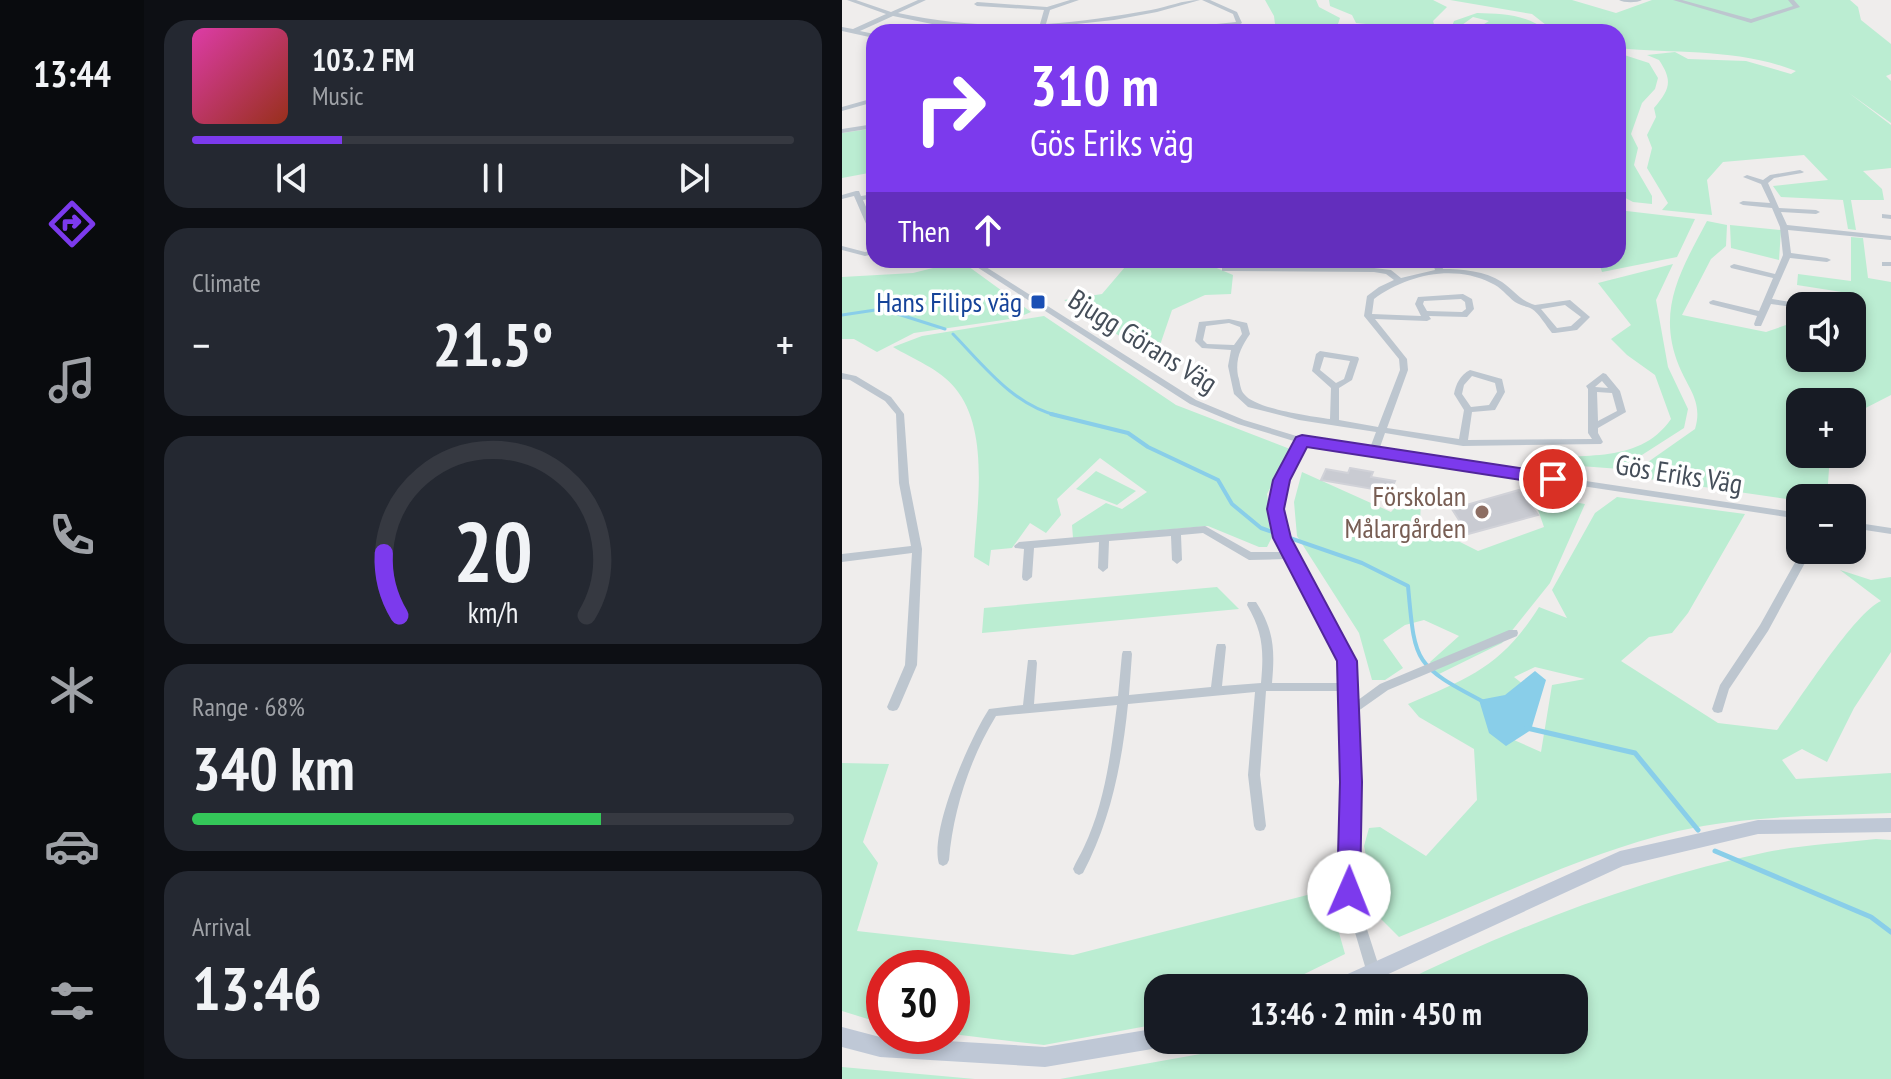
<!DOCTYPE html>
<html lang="en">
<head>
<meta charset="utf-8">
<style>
  :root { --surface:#171b24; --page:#242831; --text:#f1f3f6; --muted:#9ea1a6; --line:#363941; --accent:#7c3aed }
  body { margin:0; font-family:"PT Sans Narrow",sans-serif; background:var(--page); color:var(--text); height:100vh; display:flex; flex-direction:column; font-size:30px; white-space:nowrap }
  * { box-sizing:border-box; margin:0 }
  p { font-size:26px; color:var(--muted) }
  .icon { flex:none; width:44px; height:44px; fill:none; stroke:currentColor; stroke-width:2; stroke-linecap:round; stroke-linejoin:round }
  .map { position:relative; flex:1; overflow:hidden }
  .side { display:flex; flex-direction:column; gap:20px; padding:20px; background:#0d0f14; width:698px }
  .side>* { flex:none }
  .guide { position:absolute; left:24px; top:24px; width:760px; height:244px; border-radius:24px; box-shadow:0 4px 12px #0003; background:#7c3aed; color:#fff; overflow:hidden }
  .tools { position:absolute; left:944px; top:292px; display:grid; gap:16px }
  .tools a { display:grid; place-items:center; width:80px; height:80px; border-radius:16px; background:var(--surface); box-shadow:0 4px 12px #0003; font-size:40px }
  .speed { position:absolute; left:24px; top:950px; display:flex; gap:16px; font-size:40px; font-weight:700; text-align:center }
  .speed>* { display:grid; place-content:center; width:104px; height:104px; border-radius:50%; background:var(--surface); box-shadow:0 4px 12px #0003; line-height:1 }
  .speed .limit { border:12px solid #d22; background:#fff; color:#111 }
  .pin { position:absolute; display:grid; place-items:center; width:68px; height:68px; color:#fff; margin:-34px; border:4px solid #fff; border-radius:50%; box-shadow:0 2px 8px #0007 }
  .me { position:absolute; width:88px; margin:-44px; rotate:1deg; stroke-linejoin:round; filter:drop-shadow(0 0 6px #0008) }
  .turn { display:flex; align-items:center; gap:28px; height:168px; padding:0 32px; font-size:36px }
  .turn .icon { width:104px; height:104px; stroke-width:2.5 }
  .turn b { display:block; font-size:56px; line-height:68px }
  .then { display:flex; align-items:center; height:76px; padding:0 32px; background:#0003; gap:16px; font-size:30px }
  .big { font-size:60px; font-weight:700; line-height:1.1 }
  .side .tile { flex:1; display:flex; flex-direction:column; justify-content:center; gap:12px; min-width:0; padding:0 28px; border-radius:24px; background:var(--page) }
  .side .dial { align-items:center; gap:0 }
  .dial svg { height:208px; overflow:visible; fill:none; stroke:var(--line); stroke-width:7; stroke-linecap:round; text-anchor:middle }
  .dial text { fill:var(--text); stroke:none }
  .song { display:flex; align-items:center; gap:24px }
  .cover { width:96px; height:96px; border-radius:12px; background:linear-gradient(135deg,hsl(320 70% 55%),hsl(10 70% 35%)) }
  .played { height:8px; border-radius:4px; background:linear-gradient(90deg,var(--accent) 25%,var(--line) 25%) }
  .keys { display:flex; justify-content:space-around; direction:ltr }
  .heat { display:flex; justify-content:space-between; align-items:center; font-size:44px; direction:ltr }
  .charge { height:12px; border-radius:6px; background:linear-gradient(90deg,#34c759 68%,var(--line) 0) }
  .trip { position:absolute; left:302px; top:974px; width:444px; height:80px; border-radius:24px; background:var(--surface); box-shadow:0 4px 12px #0003; font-weight:700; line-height:80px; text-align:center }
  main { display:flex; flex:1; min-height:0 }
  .dock { display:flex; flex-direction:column; width:144px; justify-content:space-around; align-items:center; background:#090b0e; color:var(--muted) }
  .dock .icon { width:56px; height:56px }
  .dock .current { color:var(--accent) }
  .dock b { font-size:36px; color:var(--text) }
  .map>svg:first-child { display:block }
  .green { fill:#bbedd2; fill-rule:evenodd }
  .water { fill:#89cee9 }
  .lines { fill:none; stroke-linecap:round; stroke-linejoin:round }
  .stream-far2 { stroke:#89cee9; stroke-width:3 }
  .stream-far1 { stroke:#89cee9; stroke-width:4 }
  .stream { stroke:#89cee9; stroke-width:5 }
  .building { fill:#c9cbd2; stroke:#d1d2d8; stroke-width:2 }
  .street { fill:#bdc6cf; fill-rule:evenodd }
  .secondary { fill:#bfc8d6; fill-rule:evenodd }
  .route { fill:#7c3aed; stroke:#51269a; stroke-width:2 }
  .transit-dot { fill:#1a4fb4; stroke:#fff; stroke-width:3 }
  .education-dot { fill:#8d6e63; stroke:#fff; stroke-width:3 }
  .labels { text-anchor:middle; stroke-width:7; stroke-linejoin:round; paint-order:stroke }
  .transit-label { font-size:28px; fill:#164399; stroke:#fff; text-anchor:end }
  .street-label { font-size:28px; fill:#454e59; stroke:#fff }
  .education-label { font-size:28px; fill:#785e54; stroke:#fff; text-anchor:end }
</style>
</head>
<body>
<main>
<nav class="dock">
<b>13:44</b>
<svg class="icon current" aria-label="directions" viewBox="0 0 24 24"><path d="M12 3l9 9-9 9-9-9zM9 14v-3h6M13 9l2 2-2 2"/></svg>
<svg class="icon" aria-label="music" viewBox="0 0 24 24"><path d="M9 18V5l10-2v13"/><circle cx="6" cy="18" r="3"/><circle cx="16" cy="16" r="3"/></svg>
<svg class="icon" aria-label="phone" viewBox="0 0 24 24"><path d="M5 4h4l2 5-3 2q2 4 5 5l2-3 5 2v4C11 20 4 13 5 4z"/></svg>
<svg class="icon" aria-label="climate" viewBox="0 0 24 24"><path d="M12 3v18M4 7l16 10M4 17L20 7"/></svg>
<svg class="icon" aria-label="car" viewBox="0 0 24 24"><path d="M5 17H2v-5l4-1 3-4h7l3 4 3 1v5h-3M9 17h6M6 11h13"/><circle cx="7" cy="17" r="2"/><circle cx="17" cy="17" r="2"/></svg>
<svg class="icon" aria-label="filters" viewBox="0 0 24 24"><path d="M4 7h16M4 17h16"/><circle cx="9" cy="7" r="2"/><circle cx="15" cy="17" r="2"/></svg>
</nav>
<section class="side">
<div class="tile">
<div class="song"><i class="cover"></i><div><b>103.2 FM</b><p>Music</p></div></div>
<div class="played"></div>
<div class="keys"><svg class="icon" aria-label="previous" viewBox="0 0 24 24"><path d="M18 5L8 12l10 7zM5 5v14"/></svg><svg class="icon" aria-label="pause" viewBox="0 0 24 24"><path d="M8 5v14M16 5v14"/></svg><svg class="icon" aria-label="next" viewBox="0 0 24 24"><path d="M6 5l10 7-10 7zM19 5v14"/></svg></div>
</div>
<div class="tile"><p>Climate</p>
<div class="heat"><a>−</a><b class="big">21.5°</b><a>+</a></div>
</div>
<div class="tile dial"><svg viewBox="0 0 100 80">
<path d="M14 69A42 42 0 1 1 86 69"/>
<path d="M14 69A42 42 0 0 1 8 45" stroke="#7c3aed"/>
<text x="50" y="56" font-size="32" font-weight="700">20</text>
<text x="50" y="72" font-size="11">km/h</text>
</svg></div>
<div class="tile"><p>Range · 68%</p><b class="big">340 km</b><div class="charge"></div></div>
<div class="tile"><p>Arrival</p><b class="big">13:46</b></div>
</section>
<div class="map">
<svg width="1049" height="1079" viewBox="0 0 1049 1079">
  <rect width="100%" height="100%" fill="#efedec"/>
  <path class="green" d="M423 0H474L477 7 498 18 496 24 478 32H434L432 16Z
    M487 0H591L605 7 591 21 594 31 514 23 510 15 488 6Z
    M608 0H730L774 13 810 0H1008L1016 7 1019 20 1049 44V74L1044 76 1049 81V123L1007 93 1049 125V168L1021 171 1040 189 1042 200H1009L1014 230 1006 229 1001 200 939 197 931 186 986 180 962 155 881 162 865 180 870 215 820 210 826 203 805 168 810 148 805 135 814 117 812 108C828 89 831 81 817 60L805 55 833 52 846 59 904 61 949 74 954 71C895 48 837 54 776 48V32H713L690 14Z
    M635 13C661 14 685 14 706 32H629L647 21 631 17 620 25 618 32H608L612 21Z
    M776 53 807 63 816 78 813 89 800 103 789 134 796 148 792 165 810 196V204L791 202 776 194Z
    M27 129 32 142V172L0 178V133Z
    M776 210 853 219 835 257 760 272 756 260H776Z
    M865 221 885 225 884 246 869 259 840 315 924 332 947 324 958 326V358H1010V306H1005L1006 293 955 285 956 274 1009 281V237L1021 238 1026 278 1049 282V395L1010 415V402H958V454H988L985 498 958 501 786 476 853 429C861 402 847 390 837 366 814 310 839 270 865 221Z
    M888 225 939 230 937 260 889 248Z
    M289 260H356L391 275 389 294 363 295 330 310 317 348 307 355 222 300 260 294Z
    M119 261 189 312 175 318 72 333 35 352 12 339H0V277L71 273Z
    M831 264 814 300 826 367 846 409 842 428 778 469 685 462C734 450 795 468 829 419L813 375 785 355 769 339 789 325 756 283Z
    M202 316 334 405 448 449 425 494 431 535 425 547H417L366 526 231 538 230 525 264 503 280 509 305 492 258 458 215 499 219 515 204 533 188 523 170 548 149 550 147 566 132 557C135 506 148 430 113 388 98 369 71 359 51 347L80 336Z
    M254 471 294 491 275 505 234 489Z
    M460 472 549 512 562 498 579 502 578 522 636 551 702 527 694 504 698 496 743 504 708 583 660 643 595 675 588 662 617 636 582 620 563 625 541 640 561 668 543 680H530L517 633 455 536 452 502Z
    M775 497 903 514 846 613 830 633 807 637 779 661 876 723 935 730C956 702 1013 612 1039 601L998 570 1029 580 1049 577V652L1012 708 985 762 960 749 940 760 954 779 1049 773V813C978 816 906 815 836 831 740 854 648 900 557 937L536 916 522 846 527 828 538 827 584 856 635 800 632 749 577 717 566 704C628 678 660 666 697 607L725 618 710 590 753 513ZM693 667 743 679 710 685 699 752 656 733 682 685 672 677Z
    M375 587 397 609 140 633 142 608Z
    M0 763 47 764 21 842 36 863 15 931 231 955 485 890 503 954 434 988H316V1024L202 1045 110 1034V968H42V1024L0 1011Z
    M1034 839 1049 840V1079H218L437 1040H732V988H549C669 928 794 880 925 852 961 845 998 843 1034 839Z
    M0 1067 133 1079H0Z"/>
  <path class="water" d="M693 671 704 680 689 730 664 746 647 733 637 700 663 695Z"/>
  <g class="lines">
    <path class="stream-far2" d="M0 315 40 309 103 329
      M111 334C142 366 172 406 217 416"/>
    <path class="stream-far1" d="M209 414 286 433 306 447 376 480 390 504 419 528 520 563 566 586C573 662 571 665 640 701"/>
    <path class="stream" d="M685 728 793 753 856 830
      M873 851 1029 917 1049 932"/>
  </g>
  <path class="building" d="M508 468 531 472 529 477 553 481 548 492 479 480 484 469 506 473Z
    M677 490 696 515 626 534 610 509Z"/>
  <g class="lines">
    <path class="street" d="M5 0H14L49 12 76 0H84L56 13C103 23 150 27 198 24L202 10 135 6 132 4 135 2 205 7 228 0H237L208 10 204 24C239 22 274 16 309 10 325 7 341 0 358 0L315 12 272 20 206 27 208 32H202L200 28H135L90 24 51 16 18 31 32 34V38L0 31V27L11 29 44 14Z
      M360 0H368L395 12 400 23 397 25 369 28 368 32H362L365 25 394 22 391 14Z
      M777 0H800C795 3 782 3 777 0Z
      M831 0H840L909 19 951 6 946 0H952L958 7 909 23Z
      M32 98V102L0 111V107Z
      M32 124V128L0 133V129Z
      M958 170 962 172 960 173 932 178 926 183 937 208 974 210 978 212 974 214 939 212 945 225 1049 236V240L946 230 949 253 985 258 989 260 985 262 948 258 930 299 961 304 965 306H958V308L929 304 919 326H913L912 324 915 316 868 304 867 302 871 300 917 311 931 278 889 268 888 266 892 264 933 274 941 255 938 227 930 208 901 205 897 203 901 201 928 203 919 184 901 177 905 175 921 180 928 175Z
      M14 191H17L19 196 32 194V198L21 200 32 225V235L28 233 12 196 0 199V195Z
      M1040 214 1049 215V219L1040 218Z
      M0 246 23 252 32 250V254L23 256 0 250Z
      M124 260H133L354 400 402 420 461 438 528 448 534 432 457 420 406 407 392 394 386 366 389 350 360 348 353 341 357 322 387 319 405 323 408 334C399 347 393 359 396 376 398 381 398 390 402 394 413 409 468 416 488 419L489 388 470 371 474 354 478 351 516 357 517 359 510 380 497 388V420L536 427 558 370 557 359 522 316 525 296 537 287 552 280 544 274 532 272 383 271H380V267L532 268 549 270 559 278 593 270 590 260H598L601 269C621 269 643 271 660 282 672 290 678 301 693 305L728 300 748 317 735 330 713 333H710C705 327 696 312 690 309 685 306 679 306 673 302 665 296 659 287 649 283 611 264 565 275 532 299L530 314 579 316 573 304 576 297 621 294 630 299 632 309 625 317 587 316 589 319 585 321 533 319 565 359 566 370 545 428 617 439 622 410 612 394C614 384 618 375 628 370L660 379 663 392 653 410 630 412 626 440 750 439 746 433V389L744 386 761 373 764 374 778 391 784 412 756 428V433L761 442 759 444 621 446 543 433 537 450 958 513V519L463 444 444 480 438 509 452 555 474 589 510 661 512 703 538 684 667 630H675L676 633 675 636 546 690 512 714 515 782 513 892 539 973 537 977 532 979 527 977 525 973 501 892 503 782 500 691H424L418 775 424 826 422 830 418 831 414 830 412 826 406 775 413 692 286 704C280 763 269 820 241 873L237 875 233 873 231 869C234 861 239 854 242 847 263 803 269 752 275 705L154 716C128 758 111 811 107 860L105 864 101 866 97 864C87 831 128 738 147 709L181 705 186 660H194L195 663 192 704 276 696 280 654 281 651H289L290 654 287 695 369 687 374 647 375 644H383L384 647 380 686 419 683C422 651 421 632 405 605L406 602H414C432 630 433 650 430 683H500V661L464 590 444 559 407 560 361 533 339 535 340 560 335 564 330 560 329 536 267 541 266 568 261 572 256 568 257 542 192 548 190 577 185 581 181 580 180 577 182 549 173 548 172 546 177 542 363 526 409 552H441L428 509 434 480 455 442 396 424 348 404ZM619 299 623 302 624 309 620 312 585 311 581 304 582 301ZM723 305 739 317 729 326 715 328 699 309ZM387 323 398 327 400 334 392 345 365 344 361 340 364 326ZM482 357 508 361 502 379 494 383 478 370ZM630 376 653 383 655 392 647 405 629 407 620 394 622 385ZM760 381 766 388 753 387ZM755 392 770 393 775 411 756 421Z
      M208 260H223L244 264 245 266 241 268 209 262Z
      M1040 262H1049V266H1040Z
      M0 373 14 376 49 397 62 414 67 483 80 549 75 665 57 707 55 710 51 711 47 710 45 707 63 665 70 553 0 562V554L69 546 57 483 54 414 43 401 8 380 0 379Z
      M1010 522 1049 528V534L1010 528Z
      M960 550H970L926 631 887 689 880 712 876 713 872 712 870 709 878 685 918 625Z"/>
    <path class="secondary" d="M1049 818V832L916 834 781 866 516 988H485L488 982 778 851 916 820Z
      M0 1027 38 1037 203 1047 316 1028V1040H325L323 1045 316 1048 203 1067 38 1057 0 1047Z"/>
  </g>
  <path class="route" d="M460 435 711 473 719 479 711 485 465 447 448 480 442 509 449 538 515 661 520 782 518 892 515 899 507 902 499 899 495 892 498 782 495 661 431 538 425 509 431 480 454 437Z"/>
  <rect class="transit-dot" x="188" y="294" width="16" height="16" rx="4"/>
  <circle class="education-dot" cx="640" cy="512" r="8"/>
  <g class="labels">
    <g class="transit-label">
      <text x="180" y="312">Hans Filips väg</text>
    </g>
    <g class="street-label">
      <text transform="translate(301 341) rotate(32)" y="10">Bjugg Görans Väg</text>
      <text transform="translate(837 474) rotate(9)" y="10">Gös Eriks Väg</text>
    </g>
    <g class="education-label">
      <text x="624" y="506">Förskolan<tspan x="624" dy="32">Målargården</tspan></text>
    </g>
  </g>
</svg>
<div class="tools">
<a><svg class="icon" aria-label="sound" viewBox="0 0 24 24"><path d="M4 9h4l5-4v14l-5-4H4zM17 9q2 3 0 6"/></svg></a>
<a>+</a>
<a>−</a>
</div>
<div class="speed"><div class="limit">30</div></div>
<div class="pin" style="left:711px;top:479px;background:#d93025"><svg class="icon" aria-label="arrive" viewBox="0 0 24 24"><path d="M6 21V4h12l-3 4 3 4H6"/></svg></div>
<svg class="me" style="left:507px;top:892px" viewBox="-20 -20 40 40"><circle r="19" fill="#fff"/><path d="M0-13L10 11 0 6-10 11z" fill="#7c3aed"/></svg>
<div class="trip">13:46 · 2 min · 450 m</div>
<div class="guide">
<div class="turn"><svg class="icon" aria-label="right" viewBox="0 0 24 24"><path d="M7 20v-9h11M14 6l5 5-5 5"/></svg><div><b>310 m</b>Gös Eriks väg</div></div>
<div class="then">Then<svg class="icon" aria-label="ahead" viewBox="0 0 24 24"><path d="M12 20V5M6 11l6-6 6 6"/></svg></div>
</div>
</div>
</main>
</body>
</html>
